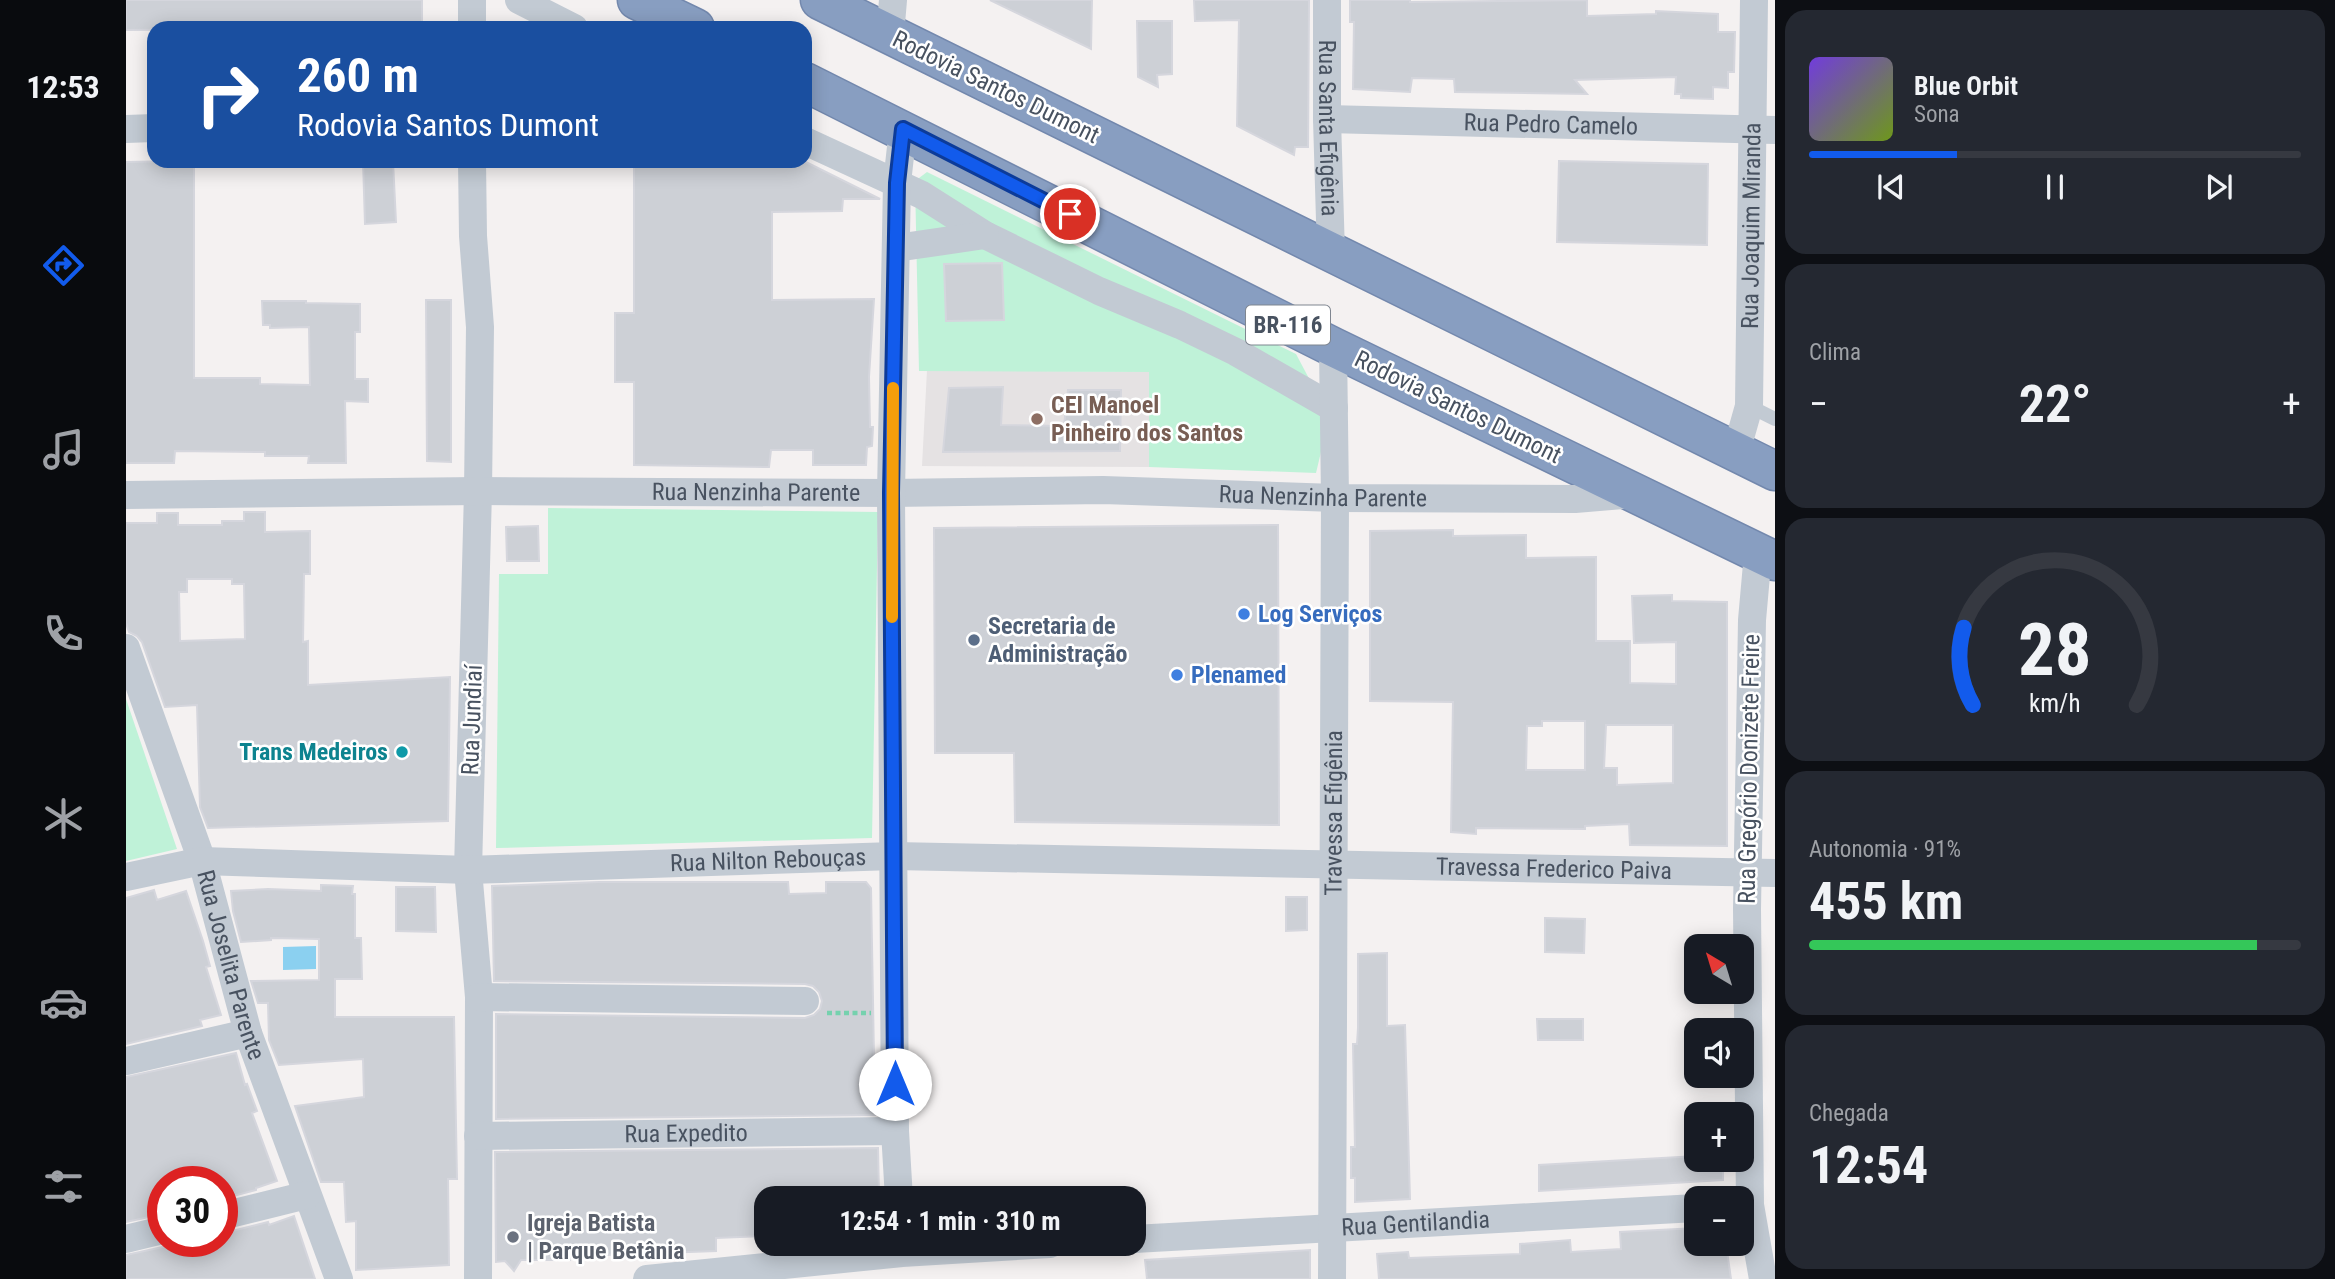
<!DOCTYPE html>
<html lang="pt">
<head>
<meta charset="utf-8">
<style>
  :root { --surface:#171b24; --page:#242831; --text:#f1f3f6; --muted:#9ea1a6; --line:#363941; --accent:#125bec }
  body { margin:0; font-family:"Roboto Condensed",sans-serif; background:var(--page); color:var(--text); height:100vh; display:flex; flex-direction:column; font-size:26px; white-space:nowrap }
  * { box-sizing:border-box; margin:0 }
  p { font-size:23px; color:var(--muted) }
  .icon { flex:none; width:38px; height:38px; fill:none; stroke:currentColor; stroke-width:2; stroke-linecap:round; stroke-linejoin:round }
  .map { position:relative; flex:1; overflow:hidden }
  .panel { display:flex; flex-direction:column; gap:10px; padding:10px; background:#0d0f14; width:560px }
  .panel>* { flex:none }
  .top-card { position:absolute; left:21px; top:21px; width:665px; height:147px; border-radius:21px; box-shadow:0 4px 18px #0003; background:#1a4fa0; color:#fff; overflow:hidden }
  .needle { width:46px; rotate:322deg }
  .fabs { position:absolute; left:1558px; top:934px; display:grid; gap:14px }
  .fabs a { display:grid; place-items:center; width:70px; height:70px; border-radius:14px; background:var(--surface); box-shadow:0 4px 18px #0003; font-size:35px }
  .speed { position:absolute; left:21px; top:1166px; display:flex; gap:14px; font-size:35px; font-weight:700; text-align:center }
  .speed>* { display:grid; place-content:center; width:91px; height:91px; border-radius:50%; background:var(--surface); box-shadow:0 4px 18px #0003; line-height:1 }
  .speed .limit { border:10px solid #d22; background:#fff; color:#111 }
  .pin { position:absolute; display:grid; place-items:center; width:60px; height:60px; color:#fff; margin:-30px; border:4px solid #fff; border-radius:50%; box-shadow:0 2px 7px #0007 }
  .me { position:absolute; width:77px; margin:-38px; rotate:0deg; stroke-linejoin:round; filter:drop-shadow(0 0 5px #0008) }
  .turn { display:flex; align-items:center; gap:24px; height:147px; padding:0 35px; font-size:32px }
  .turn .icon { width:91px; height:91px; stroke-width:2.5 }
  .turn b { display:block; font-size:49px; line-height:60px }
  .big { font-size:52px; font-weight:700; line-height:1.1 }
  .panel .widget { flex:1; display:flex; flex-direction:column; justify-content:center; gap:10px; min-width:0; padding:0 24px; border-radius:21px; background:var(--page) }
  .panel .dial { align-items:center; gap:0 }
  .dial svg { height:182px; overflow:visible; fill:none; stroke:var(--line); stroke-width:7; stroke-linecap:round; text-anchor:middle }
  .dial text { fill:var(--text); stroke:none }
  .song { display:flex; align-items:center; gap:21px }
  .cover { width:84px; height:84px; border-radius:10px; background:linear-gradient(135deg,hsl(260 70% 55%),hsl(80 70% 35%)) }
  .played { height:7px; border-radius:4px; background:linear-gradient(90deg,var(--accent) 30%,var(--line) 30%) }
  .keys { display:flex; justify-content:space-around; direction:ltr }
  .heat { display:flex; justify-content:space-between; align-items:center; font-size:38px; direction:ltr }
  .charge { height:10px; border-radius:5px; background:linear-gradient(90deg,#34c759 91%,var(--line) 0) }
  .trip { position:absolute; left:628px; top:1186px; width:392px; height:70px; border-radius:21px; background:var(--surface); box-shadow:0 4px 18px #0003; font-weight:700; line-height:70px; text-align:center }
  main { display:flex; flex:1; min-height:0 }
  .tab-bar { display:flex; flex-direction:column; width:126px; justify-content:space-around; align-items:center; background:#090b0e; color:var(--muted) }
  .tab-bar .icon { width:49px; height:49px }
  .tab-bar .selected { color:var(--accent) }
  .tab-bar b { font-size:32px; color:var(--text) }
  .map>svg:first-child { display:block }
  .education { fill:#e5e2e3 }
  .green { fill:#bff2d8 }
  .water { fill:#8bd0f0 }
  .building { fill:#cdd0d6; stroke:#d5d6dd; stroke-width:2; fill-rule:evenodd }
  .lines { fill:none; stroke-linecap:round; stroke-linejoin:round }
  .highway-casing { stroke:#7388ad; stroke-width:41 }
  .path { stroke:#75d1ae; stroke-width:4.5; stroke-dasharray:5 3.5; stroke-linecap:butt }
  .lane { stroke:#c2cad3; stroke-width:14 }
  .street { stroke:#c2cad3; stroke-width:28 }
  .highway { stroke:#889ec1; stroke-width:38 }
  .route-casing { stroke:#0c3b99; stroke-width:18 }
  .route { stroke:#125bec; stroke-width:12 }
  .slow { stroke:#f59e0b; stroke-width:12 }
  .education-dot { fill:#8d6e63; stroke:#fff; stroke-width:2.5 }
  .shop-dot { fill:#3f7fe0; stroke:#fff; stroke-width:2.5 }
  .service-dot { fill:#5c6f8a; stroke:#fff; stroke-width:2.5 }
  .culture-dot { fill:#0f9aa8; stroke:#fff; stroke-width:2.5 }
  .worship-dot { fill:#6b7280; stroke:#fff; stroke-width:2.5 }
  .labels { text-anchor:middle; stroke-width:5; stroke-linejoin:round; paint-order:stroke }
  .shield { fill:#fff; stroke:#7f8690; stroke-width:2 }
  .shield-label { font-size:23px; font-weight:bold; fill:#485260 }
  .street-label { font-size:24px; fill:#485260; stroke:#fff }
  .education-label { font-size:24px; font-weight:bold; fill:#785e54; stroke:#fff; text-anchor:start }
  .shop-label { font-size:24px; font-weight:bold; fill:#366cbe; stroke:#fff; text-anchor:start }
  .service-label { font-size:24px; font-weight:bold; fill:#4e5e75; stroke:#fff; text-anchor:start }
  .culture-label { font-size:24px; font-weight:bold; fill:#0d838f; stroke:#fff; text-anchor:end }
  .worship-label { font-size:24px; font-weight:bold; fill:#5b616d; stroke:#fff; text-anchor:start }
</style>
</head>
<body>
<main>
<nav class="tab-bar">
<b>12:53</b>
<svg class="icon selected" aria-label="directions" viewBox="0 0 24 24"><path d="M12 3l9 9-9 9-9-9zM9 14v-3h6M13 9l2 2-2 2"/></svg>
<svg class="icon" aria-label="music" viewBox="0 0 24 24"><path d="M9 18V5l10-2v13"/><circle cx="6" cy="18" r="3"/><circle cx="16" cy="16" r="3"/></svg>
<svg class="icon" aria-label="phone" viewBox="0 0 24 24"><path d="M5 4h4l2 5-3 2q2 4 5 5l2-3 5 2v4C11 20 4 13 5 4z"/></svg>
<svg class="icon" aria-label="climate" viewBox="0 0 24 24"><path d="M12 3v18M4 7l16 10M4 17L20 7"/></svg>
<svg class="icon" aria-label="car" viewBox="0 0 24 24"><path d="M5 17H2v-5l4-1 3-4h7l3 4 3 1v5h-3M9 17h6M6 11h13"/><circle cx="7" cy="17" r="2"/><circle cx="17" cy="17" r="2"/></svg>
<svg class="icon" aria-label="filters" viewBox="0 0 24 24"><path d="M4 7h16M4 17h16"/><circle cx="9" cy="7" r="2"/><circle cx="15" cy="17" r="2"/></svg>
</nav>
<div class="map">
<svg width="1649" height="1279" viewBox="0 0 1649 1279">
  <rect width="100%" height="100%" fill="#f4f1f1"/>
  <path class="education" d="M801 370 1023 372V467L796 466Z"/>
  <path class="green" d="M801 172 1170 354 1187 386 1199 435 1190 473 1023 467V372L793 371 789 181Z
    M422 508 752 512 746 838 370 848 373 574H422Z
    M0 699 51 849 0 861Z"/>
  <path class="water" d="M190 946V969L157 970V947Z"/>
  <path class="building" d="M0 0H296V28L0 30Z
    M864 0H966L965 49Z
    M1068 0H1183L1182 147H1169L1168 155 1111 126 1113 20 1069 21Z
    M1224 0H1284V2L1461 0V16L1530 14V11L1592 14V32H1609L1608 72H1602V88L1587 87V99L1555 98V94H1549L1550 77 1449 80 1461 94 1329 92 1328 79 1286 78 1284 92 1227 89 1228 22H1224Z
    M1011 21H1046V74L1031 75 1032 87 1012 77Z
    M51 161V165H68V378H134V384L184 385 183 327 144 328V325H137L136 301H180V303L234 304V332H229V379H242V402L219 401 220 463H182L183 456H139V452L49 451 48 463H0V162Z
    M237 161H267L270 222 239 224Z
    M508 161H678L754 199H717L716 211 646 212V300L748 299 743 377 744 427H747L746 446 741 447 740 465H687V450H645L643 467 508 465V382H489V313H508Z
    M1433 161 1582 164 1581 245 1431 242Z
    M876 263 878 320 820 321 818 264Z
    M300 300H325V462L301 461Z
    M877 387 875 425 938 426 942 390H995L994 451 817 452 823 388Z
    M118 512H139V532L184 531V574H178L177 642 182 641V685L324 677 322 821 82 828 74 807 71 705 39 707 16 642 11 636 3 632 0 623V523H31V513H52V525H96V521H118ZM61 579H106V584H118L119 639 54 641 53 592H61Z
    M1152 525 1153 825 889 822 888 753H809L808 528Z
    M412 526 413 561H381L380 527Z
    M1327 530V536L1400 535V558L1470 557V641H1504V683L1550 684V642L1508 643 1506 596 1546 595V601L1601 602V846L1504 845 1503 824 1459 826V829L1350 828V834L1325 832 1327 702 1244 701V531ZM1416 721H1459V770H1400L1401 726H1416ZM1480 725H1547V783L1491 785V768H1478Z
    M473 882H662L663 894 700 893V882H740L745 888 749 1115 370 1119V1014L679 1018 688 1015 694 1009 696 1001 693 992 687 986 679 984 368 981 366 886Z
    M195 885 227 886 226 894H229V938H235L236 979H209V1017H328L331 1179H322L323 1265 230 1270V1221L220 1222 218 1182H195L169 1106 238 1097 237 1059 153 1065 143 1040 142 1003H132L125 981 193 980V939L145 938V940L115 942 107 911 105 891 142 889 195 891Z
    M270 887H309L310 932 270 931Z
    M28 890 31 900 60 891 77 941 84 966 80 967 95 1015 74 1020 76 1026 0 1044V898Z
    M1160 897H1181V930L1160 931Z
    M1419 918 1459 919 1458 953 1419 952Z
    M1261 953V1026L1279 1025 1284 1199 1229 1202V1178H1225V1147H1229L1227 1044H1231L1232 1028V954Z
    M1411 1019H1457V1040H1412Z
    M110 1053 119 1085 121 1084 131 1111 126 1113 151 1181 130 1188V1190L96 1199V1181H37V1214L0 1222V1077Z
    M752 1148 753 1196H748V1199H640V1236L590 1238V1251L481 1255V1253L444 1256V1260H395L388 1271 379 1261 370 1262 369 1152Z
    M1570 1156V1160H1597V1180L1413 1191V1165Z
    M168 1216 189 1279H0V1255L41 1246 49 1241H96V1234L106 1231 142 1222 143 1225Z
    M1570 1228V1244H1600L1605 1279H1253L1251 1254 1282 1252 1283 1258 1394 1254V1244L1444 1240 1445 1252 1495 1249 1494 1232Z
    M1184 1250V1279H1021L1019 1260Z"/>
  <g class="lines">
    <defs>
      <path id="highway" d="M511 0 569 28
        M694 0 1649 471
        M679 82 1207 347 1649 561"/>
    </defs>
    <use href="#highway" class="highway-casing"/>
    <path class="path" d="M701 1013H745"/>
    <path class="lane" d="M1623 406 1649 419"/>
    <g class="street">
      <path d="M393 0 448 28"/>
      <path id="s1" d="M1201 0V119L1205 254"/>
      <path d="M346 28V0"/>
      <path d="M764 35 767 0"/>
      <path id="s2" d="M1201 119 1649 130"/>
      <path d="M0 129 28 128"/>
      <path d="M679 141 796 195 859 235 973 291 1054 325 1110 352 1208 408"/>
      <path d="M346 161 347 236 354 327 352 491 342 870 353 997 352 1279"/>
      <path d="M770 248 859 235"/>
      <path id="s3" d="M1610 452 1623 406 1628 0"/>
      <path id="s4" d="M0 495 352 491 765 493 977 490 1209 498 1449 499 1509 494"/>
      <path d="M1632 553 1626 620 1621 909 1624 1205 1637 1279"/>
      <path id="s5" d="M0 648 76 861 122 1033 213 1279"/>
      <path id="s6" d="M0 877 76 861 342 870 768 856 1649 873"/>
      <path d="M353 997 679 1001"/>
      <path d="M0 1061 122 1033"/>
      <path id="s7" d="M352 1136 769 1131"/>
      <path d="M773 1199 769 1131 765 493 771 183 777 129"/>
      <path d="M96 1216 181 1195"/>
      <path d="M0 1239 37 1230"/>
      <path id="s8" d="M1008 1239 1570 1208"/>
      <path d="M521 1279 776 1253 924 1244"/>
      <path id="s9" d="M1206 1279 1209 498 1207 347"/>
    </g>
    <use href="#highway" class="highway"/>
  </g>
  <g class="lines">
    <defs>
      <path id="route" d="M769 1084 765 493 771 183 777 129 944 214"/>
    </defs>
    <use href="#route" class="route-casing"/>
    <use href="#route" class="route"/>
    <path class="slow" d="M766 617 767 388"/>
  </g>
  <circle class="education-dot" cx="911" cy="419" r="7"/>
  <g class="shop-dot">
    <circle cx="1118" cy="614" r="7"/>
    <circle cx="1051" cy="675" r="7"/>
  </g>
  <circle class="service-dot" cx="848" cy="640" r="7"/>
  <circle class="culture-dot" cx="276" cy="752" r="7"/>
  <circle class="worship-dot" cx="387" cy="1237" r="7"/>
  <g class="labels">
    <rect class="shield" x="1120" y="305.5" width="84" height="39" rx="5"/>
    <g class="shield-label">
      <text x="1162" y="333">BR-116</text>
    </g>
    <g class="street-label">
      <text transform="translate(870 87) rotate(26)" y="8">Rodovia Santos Dumont</text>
      <text dy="8" stroke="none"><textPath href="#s2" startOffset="224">Rua Pedro Camelo</textPath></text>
      <text dy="8" stroke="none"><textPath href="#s1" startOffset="128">Rua Santa Efigênia</textPath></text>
      <text dy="8" stroke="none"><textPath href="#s3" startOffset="228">Rua Joaquim Miranda</textPath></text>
      <text transform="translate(1332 407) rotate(26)" y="8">Rodovia Santos Dumont</text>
      <text dy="8" stroke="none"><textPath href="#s4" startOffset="630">Rua Nenzinha Parente</textPath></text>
      <text dy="8" stroke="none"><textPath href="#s4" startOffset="1197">Rua Nenzinha Parente</textPath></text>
      <text transform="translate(346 720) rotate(-88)" y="8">Rua Jundiaí</text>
      <text transform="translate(1623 769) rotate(-89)" y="8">Rua Gregório Donizete Freire</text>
      <text dy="8" stroke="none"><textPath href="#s9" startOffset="466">Travessa Efigênia</textPath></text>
      <text dy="8" stroke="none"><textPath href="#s6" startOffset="644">Rua Nilton Rebouças</textPath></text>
      <text dy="8" stroke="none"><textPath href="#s6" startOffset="1430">Travessa Frederico Paiva</textPath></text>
      <text dy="8" stroke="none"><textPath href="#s5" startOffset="334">Rua Joselita Parente</textPath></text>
      <text dy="8" stroke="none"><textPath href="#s7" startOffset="208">Rua Expedito</textPath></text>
      <text dy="8" stroke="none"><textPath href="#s8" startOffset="282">Rua Gentilandia</textPath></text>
    </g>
    <g class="education-label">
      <text x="925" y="413">CEI Manoel<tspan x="925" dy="28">Pinheiro dos Santos</tspan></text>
    </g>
    <g class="shop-label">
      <text x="1132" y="622">Log Serviços</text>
      <text x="1065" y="683">Plenamed</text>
    </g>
    <g class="service-label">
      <text x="862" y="634">Secretaria de<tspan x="862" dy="28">Administração</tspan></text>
    </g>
    <g class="culture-label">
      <text x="262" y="760">Trans Medeiros</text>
    </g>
    <g class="worship-label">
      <text x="401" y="1231">Igreja Batista<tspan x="401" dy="28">| Parque Betânia</tspan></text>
    </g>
  </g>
</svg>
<div class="fabs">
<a><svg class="needle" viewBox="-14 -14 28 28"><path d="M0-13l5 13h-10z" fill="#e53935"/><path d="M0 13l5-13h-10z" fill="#9ea1a6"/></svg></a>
<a><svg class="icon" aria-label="sound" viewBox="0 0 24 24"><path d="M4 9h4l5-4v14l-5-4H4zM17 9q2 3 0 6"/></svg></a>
<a>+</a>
<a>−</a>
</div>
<div class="speed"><div class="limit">30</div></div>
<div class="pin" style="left:944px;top:214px;background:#d93025"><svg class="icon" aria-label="arrive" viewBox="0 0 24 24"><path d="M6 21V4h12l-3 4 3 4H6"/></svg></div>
<svg class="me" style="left:769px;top:1084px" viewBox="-20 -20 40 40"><circle r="19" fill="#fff"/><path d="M0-13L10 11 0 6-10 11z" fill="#125bec"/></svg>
<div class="trip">12:54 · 1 min · 310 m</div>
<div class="top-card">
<div class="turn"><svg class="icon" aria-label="right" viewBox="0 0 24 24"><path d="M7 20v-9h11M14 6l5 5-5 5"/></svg><div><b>260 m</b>Rodovia Santos Dumont</div></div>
</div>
</div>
<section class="panel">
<div class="widget">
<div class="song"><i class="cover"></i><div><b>Blue Orbit</b><p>Sona</p></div></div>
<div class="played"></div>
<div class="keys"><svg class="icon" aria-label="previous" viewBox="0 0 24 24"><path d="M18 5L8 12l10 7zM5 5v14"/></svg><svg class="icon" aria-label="pause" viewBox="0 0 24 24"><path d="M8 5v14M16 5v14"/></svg><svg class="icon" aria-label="next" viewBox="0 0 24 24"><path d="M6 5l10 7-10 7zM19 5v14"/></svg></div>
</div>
<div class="widget"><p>Clima</p>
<div class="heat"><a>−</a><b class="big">22°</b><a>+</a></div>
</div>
<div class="widget dial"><svg viewBox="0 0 100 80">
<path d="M14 69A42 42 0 1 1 86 69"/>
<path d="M14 69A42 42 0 0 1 10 35" stroke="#125bec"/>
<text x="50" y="56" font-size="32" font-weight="700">28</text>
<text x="50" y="72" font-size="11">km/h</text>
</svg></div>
<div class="widget"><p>Autonomia · 91%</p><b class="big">455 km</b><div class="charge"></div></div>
<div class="widget"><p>Chegada</p><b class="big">12:54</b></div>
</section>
</main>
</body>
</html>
